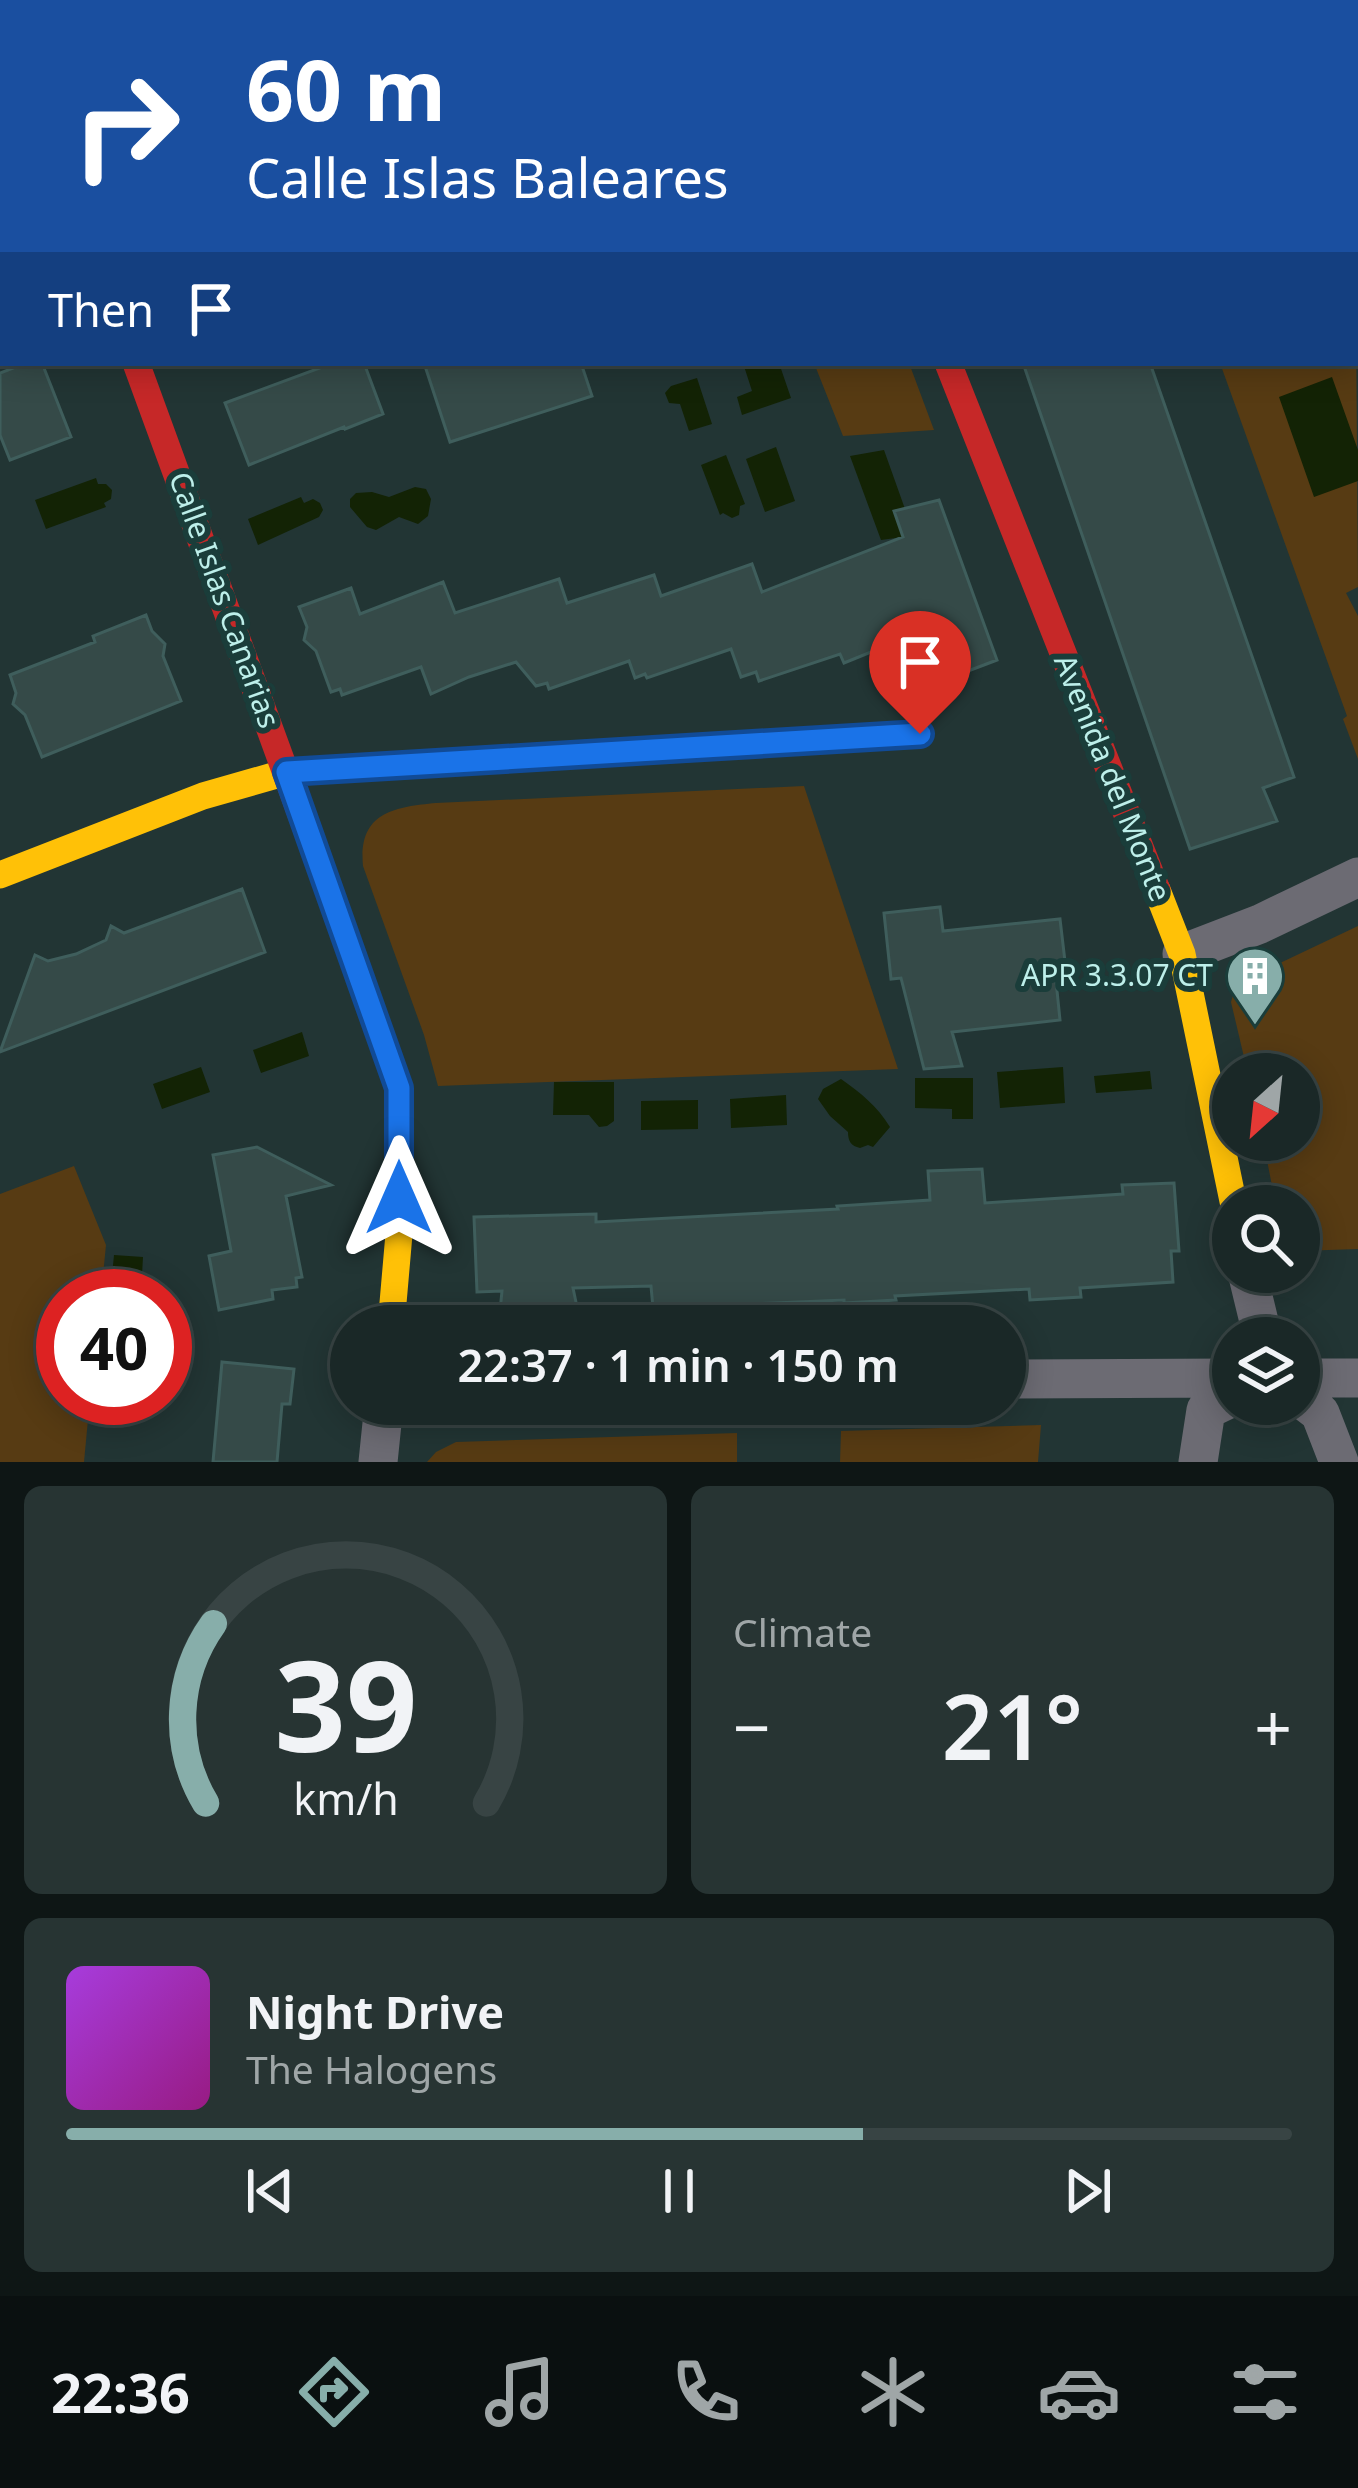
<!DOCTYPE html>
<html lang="en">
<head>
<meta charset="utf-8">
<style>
  :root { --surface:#1a2827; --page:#273433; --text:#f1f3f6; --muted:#9fa6a7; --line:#384444; --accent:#87aeaa }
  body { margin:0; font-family:"Noto Sans",sans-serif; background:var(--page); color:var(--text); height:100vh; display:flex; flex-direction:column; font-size:45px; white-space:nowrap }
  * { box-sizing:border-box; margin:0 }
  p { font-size:39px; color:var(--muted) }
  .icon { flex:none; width:66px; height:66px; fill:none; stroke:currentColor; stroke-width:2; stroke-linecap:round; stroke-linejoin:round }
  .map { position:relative; height:1462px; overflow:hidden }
  .drawer { display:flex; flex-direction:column; gap:24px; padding:24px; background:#0e1615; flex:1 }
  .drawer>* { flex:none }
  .banner { position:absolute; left:0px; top:0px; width:1359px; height:366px; box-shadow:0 6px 30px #0003,0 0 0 3px var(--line); background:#1a4fa0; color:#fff; overflow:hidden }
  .needle { width:78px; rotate:207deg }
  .tools { position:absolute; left:1212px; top:1053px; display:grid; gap:24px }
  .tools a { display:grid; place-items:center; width:108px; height:108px; border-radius:50%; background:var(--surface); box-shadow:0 6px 30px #0003,0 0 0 3px var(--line); font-size:60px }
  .speed { position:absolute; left:36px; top:1269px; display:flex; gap:24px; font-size:60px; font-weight:700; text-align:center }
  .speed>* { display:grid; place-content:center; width:156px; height:156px; border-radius:50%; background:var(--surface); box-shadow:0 6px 30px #0003,0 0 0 3px var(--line); line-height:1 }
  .speed .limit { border:18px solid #d22; background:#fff; color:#111 }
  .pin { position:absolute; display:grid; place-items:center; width:102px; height:102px; color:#fff; margin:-123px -51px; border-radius:50% 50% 50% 0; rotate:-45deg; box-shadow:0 0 12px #0007 }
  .pin .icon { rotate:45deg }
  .me { position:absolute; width:132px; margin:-66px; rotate:0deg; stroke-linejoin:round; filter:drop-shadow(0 0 9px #0008) }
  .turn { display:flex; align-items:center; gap:42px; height:252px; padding:0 48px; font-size:54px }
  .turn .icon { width:156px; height:156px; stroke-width:2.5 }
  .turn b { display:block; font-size:84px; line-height:102px }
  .then { display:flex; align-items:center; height:114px; padding:0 48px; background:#0003; gap:24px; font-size:45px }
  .big { font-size:90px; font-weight:600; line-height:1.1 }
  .drawer .card { flex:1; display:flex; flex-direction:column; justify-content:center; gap:18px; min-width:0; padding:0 42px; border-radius:18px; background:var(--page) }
  .drawer .dial { align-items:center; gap:0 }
  .dial svg { height:312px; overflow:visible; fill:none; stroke:var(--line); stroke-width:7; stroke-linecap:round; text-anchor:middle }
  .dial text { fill:var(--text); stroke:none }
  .song { display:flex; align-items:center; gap:36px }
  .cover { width:144px; height:144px; border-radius:18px; background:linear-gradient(135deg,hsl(280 70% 55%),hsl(310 70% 35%)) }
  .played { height:12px; border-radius:6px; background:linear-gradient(90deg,var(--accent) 65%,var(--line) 65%) }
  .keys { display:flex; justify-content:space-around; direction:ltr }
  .heat { display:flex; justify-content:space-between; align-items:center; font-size:66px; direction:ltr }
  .drawer .tiles { flex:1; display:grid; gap:24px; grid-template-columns:1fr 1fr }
  .card:last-child { grid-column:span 2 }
  .trip { position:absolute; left:330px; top:1305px; width:696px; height:120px; border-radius:60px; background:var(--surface); box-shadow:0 6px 30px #0003,0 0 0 3px var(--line); font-weight:600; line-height:120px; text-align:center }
  .tab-bar { display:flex; height:192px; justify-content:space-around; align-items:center; background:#0a1010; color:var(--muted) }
  .tab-bar .icon { width:84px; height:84px }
  .tab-bar .selected { color:var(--accent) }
  .tab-bar b { font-size:54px; color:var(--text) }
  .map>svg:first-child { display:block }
  .green { fill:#573b13 }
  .water { fill:#132305 }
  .building { fill:#354a48; stroke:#3f5e5c; stroke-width:3 }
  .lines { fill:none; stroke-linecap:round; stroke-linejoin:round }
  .street { stroke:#6c6b73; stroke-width:39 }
  .slow { stroke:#ffc107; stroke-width:27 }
  .jam { stroke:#c62828; stroke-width:27 }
  .route-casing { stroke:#114b97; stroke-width:30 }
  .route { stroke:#1a73e8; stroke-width:21 }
  .labels { text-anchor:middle; stroke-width:12; stroke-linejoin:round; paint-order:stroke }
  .street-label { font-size:30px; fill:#bdefea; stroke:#1a3d3a }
  .poi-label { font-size:30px; fill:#bdefea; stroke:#1a3d3a; text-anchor:end }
</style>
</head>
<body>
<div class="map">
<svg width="1358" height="1462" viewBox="0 0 1358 1462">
  <rect width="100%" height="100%" fill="#223534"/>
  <path class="green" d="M1356 320 1358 587 1346 593 1358 616V759L1343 719 1347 716 1220 363H1356Z
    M814 363H909L934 430 843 436Z
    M804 786 898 1069 438 1086 424 1035 363 866C358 813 393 807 436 803Z
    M1358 926V1249L1299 1251V1206H1276L1263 1140H1299V1074H1248L1231 1002 1233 995 1244 980Z
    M74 1166 106 1245 101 1296H63V1398H90L84 1462H0V1194Z
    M1041 1425 1038 1462H840L841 1431Z
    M737 1433V1462H427L436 1452 456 1442Z"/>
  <path class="water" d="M743 363H779L791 398 742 415 737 397 752 391Z
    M1332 377 1358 450V481L1314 497 1279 397Z
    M697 378 712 424 689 431 680 404 669 403 665 393 671 386Z
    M776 447 795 501 765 512 746 459Z
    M884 450 905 509 894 511 903 537 881 540 850 456Z
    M726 455 745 504 740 506 739 515 732 518 723 513 720 515 701 465Z
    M96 478 98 484H106L112 490 111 499 104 503 106 507 46 529 35 500Z
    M415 487 426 489 431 499 428 516 418 524 399 517 376 530 367 527 350 507V499L356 493 372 492 389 497Z
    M301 497 304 503 313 499 320 503 323 510 319 517 258 545 248 519Z
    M302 1032 309 1056 261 1073 253 1050Z
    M201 1067 210 1092 162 1109 153 1084Z
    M1063 1067 1065 1103 1000 1108 997 1072Z
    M1150 1071 1152 1089 1096 1093 1094 1076Z
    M915 1078H973V1119H952V1109L915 1108Z
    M841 1079C861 1093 877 1106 890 1127L873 1147 868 1145 860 1148C851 1146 848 1141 848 1132L830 1116 818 1099 823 1089Z
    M554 1082H614V1121L607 1126 599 1127 589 1115H553Z
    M786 1095 787 1125 731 1128 730 1099Z
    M698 1100V1129L641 1130V1101Z
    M114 1255 143 1257 141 1293 145 1296H110Z"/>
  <path class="building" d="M26 363H42L71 437 10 460 0 435V373Z
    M333 363H364L383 414 345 429 344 427 249 465 225 403Z
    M424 363H581L592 396 450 442Z
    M1023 363H1150L1294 777 1263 788 1277 821 1190 849Z
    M939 500 997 660 947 679 930 628 844 663 840 654 759 681 756 672 741 677 731 649 647 678 645 674 635 678 629 661 549 689 547 683 536 686 516 662 469 677 431 694 421 667 342 695 340 689 331 692 316 651 304 640 307 627 299 607 351 588 360 614 443 582 455 613 559 579 567 603 654 575 661 596 752 564 762 592 903 537 894 511Z
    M146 615 152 631 165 644 163 656 181 701 42 757 25 715 13 704 16 693 10 675 95 642 93 636Z
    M242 889 265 952 0 1052 35 955 48 961 76 954 106 940 111 926 124 933Z
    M940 907 943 931 1060 919 1066 970 1055 971 1060 1020 952 1032 962 1066 924 1069 901 978 891 979 884 913Z
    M257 1147 331 1185 286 1196 302 1277 296 1278 297 1287 272 1290 273 1299 219 1310 209 1256 231 1251 213 1155Z
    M982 1169 985 1203 1123 1194 1122 1185 1174 1183 1179 1251H1171L1173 1282 1080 1288 1081 1297 1030 1300 1029 1289 895 1296 896 1300 844 1303V1300L653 1308 651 1286 573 1288 577 1307 500 1311 502 1291 477 1292 474 1217 596 1214V1222L838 1209 837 1206 930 1200 928 1171Z
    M222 1362 294 1369 290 1404H282L277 1462H213Z"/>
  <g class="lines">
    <path class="street" d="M806 0 807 3
      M0 2 3 9
      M0 263 3 262
      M1182 954 1260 924 1358 877
      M1247 1272 1263 1338
      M1299 1378H1358
      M1005 1379 1233 1378
      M1299 1397 1320 1413 1339 1462
      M378 1462 384 1404
      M1198 1462 1206 1410 1233 1397"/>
    <path class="slow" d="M0 875 203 796 287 772 920 734
      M325 880 399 1088V1234L391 1326
      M1157 890 1182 954 1234 1206"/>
    <path class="jam" d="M136 363 325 880
      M948 363 1157 890"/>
  </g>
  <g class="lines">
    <defs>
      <path id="route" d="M399 1198V1088L287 772 920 734"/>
    </defs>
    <use href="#route" class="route-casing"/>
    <use href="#route" class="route"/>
  </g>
  <defs>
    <symbol id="building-pin" viewBox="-11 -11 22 30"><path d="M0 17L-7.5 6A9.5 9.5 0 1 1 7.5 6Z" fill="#87aeaa" stroke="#1a3d3a"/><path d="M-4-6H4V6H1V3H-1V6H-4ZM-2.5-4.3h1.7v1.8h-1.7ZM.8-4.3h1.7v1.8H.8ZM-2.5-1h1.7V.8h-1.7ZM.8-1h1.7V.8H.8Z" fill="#fff"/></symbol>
  </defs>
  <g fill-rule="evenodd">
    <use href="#building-pin" x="1222" y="943" width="66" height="90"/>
  </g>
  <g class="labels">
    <g class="street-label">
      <text transform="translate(224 600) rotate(70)" y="10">Calle Islas Canarias</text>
      <text transform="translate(1112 778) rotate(68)" y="10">Avenida del Monte</text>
    </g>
    <g class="poi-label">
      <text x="1213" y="986">APR 3.3.07 CT</text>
    </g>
  </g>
</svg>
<div class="tools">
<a><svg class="needle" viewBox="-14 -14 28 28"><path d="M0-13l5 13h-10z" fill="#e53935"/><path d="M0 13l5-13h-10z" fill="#9fa6a7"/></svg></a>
<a><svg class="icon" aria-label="search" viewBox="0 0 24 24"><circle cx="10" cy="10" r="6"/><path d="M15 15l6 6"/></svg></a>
<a><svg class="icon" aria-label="layers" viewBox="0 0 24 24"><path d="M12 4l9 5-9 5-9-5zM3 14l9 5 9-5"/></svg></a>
</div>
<div class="speed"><div class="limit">40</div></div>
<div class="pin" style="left:920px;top:734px;background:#d93025"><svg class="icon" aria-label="arrive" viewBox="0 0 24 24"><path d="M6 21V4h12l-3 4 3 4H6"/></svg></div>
<svg class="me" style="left:399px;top:1198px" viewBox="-20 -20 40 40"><path d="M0-17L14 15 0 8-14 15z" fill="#1a73e8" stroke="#fff" stroke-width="4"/></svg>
<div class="trip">22:37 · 1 min · 150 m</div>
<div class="banner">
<div class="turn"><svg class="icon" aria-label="right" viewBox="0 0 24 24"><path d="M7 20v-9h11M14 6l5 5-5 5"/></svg><div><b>60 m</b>Calle Islas Baleares</div></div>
<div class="then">Then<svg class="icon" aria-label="arrive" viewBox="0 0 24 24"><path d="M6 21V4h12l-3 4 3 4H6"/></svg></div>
</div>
</div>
<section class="drawer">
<div class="tiles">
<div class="card dial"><svg viewBox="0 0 100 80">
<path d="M14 69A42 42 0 1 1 86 69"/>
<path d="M14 69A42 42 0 0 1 16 23" stroke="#87aeaa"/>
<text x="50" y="56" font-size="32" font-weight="700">39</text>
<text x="50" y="72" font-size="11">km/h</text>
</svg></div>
<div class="card"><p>Climate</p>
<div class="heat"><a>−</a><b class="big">21°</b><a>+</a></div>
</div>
<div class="card">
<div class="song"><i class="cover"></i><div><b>Night Drive</b><p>The Halogens</p></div></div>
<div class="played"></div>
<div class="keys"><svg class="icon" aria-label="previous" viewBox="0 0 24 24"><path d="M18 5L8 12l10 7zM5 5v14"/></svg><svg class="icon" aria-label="pause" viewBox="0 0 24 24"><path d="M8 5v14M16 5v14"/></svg><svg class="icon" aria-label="next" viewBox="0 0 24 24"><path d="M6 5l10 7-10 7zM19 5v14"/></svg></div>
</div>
</div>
</section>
<nav class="tab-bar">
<b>22:36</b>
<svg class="icon selected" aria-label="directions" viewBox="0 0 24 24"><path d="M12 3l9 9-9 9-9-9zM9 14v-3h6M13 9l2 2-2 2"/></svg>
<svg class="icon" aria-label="music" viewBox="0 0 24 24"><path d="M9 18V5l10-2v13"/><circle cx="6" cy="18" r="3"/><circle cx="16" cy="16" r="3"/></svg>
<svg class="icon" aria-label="phone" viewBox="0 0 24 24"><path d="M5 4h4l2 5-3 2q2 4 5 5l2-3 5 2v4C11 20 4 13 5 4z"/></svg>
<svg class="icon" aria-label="climate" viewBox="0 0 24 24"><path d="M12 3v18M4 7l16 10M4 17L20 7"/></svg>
<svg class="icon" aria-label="car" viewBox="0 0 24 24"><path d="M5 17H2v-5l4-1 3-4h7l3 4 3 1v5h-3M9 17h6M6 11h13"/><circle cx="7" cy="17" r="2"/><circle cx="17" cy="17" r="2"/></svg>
<svg class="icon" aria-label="filters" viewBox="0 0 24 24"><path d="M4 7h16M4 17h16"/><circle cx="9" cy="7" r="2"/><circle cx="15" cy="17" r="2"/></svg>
</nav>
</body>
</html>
